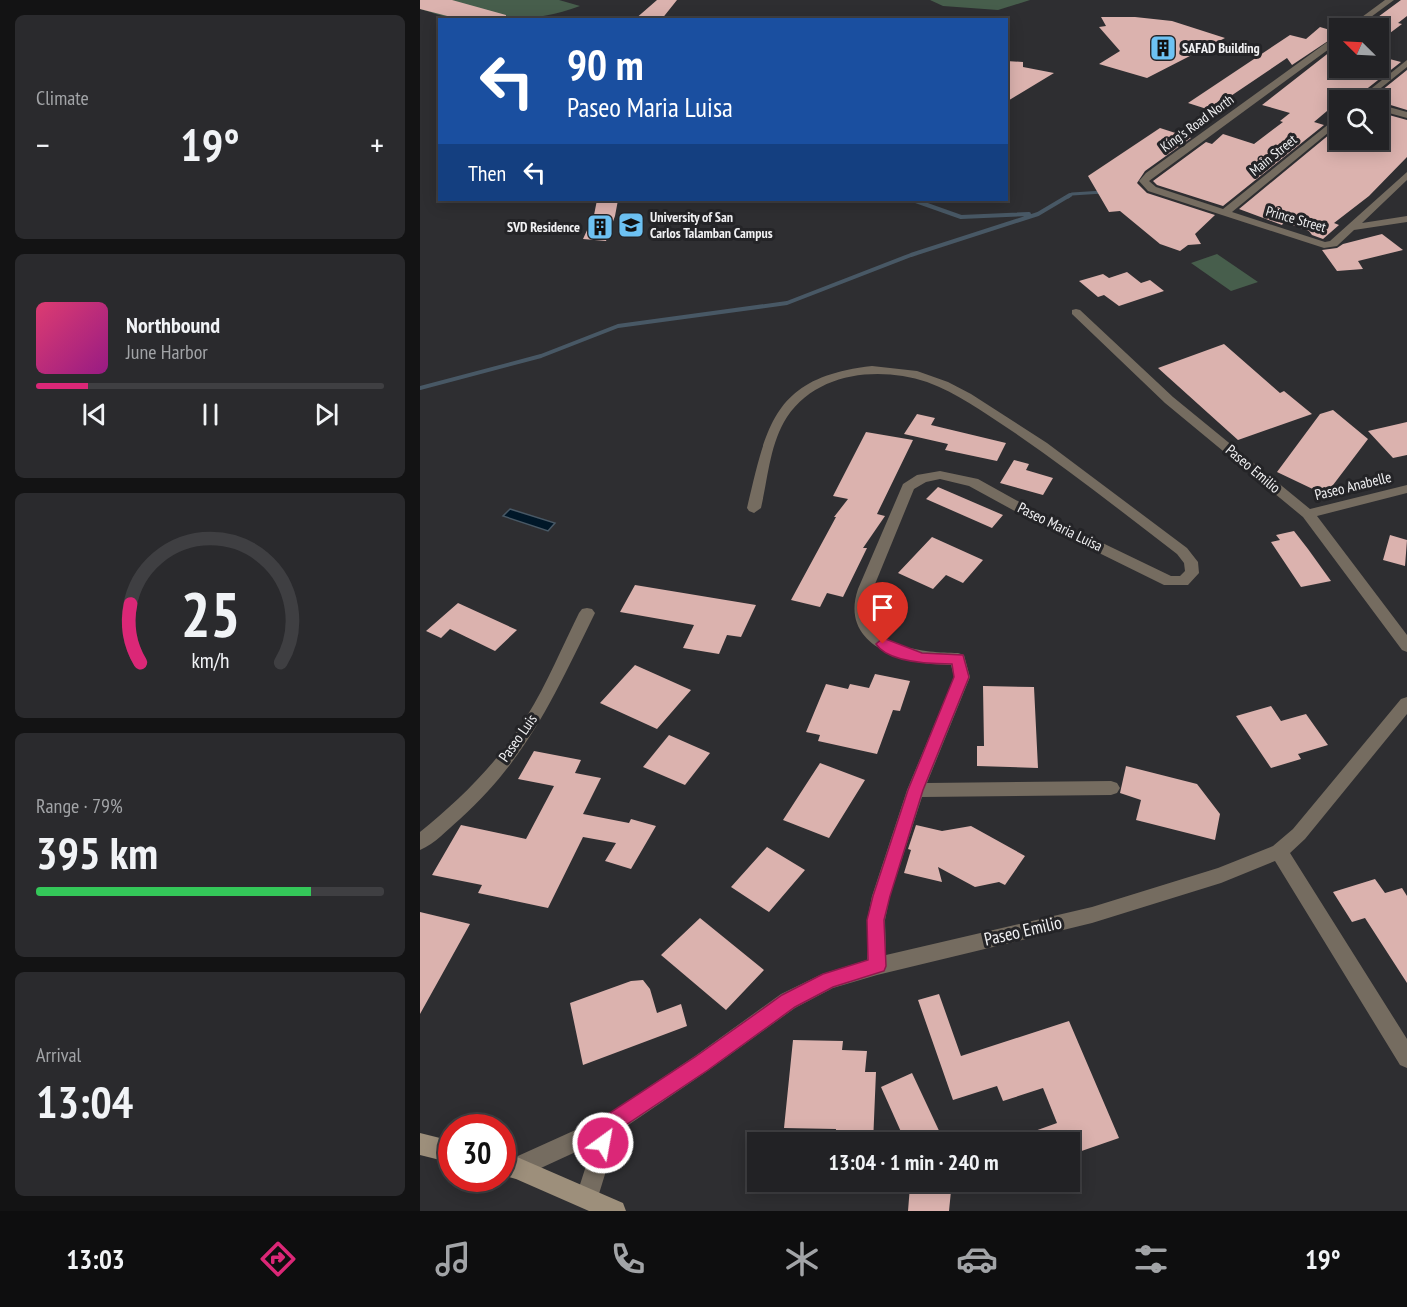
<!DOCTYPE html>
<html lang="en">
<head>
<meta charset="utf-8">
<style>
  :root { --surface:#222225; --page:#2a2a2d; --text:#f1f3f6; --muted:#a2a4a7; --line:#3f3f42; --accent:#db2777 }
  body { margin:0; font-family:"PT Sans Narrow",sans-serif; background:var(--page); color:var(--text); height:100vh; display:flex; flex-direction:column; font-size:22px; white-space:nowrap }
  * { box-sizing:border-box; margin:0 }
  p { font-size:20px; color:var(--muted) }
  .icon { flex:none; width:33px; height:33px; fill:none; stroke:currentColor; stroke-width:2; stroke-linecap:round; stroke-linejoin:round }
  .map { position:relative; flex:1; overflow:hidden }
  .side { display:flex; flex-direction:column; gap:15px; padding:15px; background:#131314; width:420px }
  .side>* { flex:none }
  .guide { position:absolute; left:18px; top:18px; width:570px; height:183px; border-radius:0px; box-shadow:0 3px 15px #0003,0 0 0 2px var(--line); background:#1a4fa0; color:#fff; overflow:hidden }
  .needle { width:39px; rotate:294deg }
  .buttons { position:absolute; left:909px; top:18px; display:grid; gap:12px }
  .buttons a { display:grid; place-items:center; width:60px; height:60px; border-radius:0px; background:var(--surface); box-shadow:0 3px 15px #0003,0 0 0 2px var(--line); font-size:30px }
  .speed { position:absolute; left:18px; top:1114px; display:flex; gap:12px; font-size:30px; font-weight:700; text-align:center }
  .speed>* { display:grid; place-content:center; width:78px; height:78px; border-radius:50%; background:var(--surface); box-shadow:0 3px 15px #0003,0 0 0 2px var(--line); line-height:1 }
  .speed .limit { border:9px solid #d22; background:#fff; color:#111 }
  .pin { position:absolute; display:grid; place-items:center; width:51px; height:51px; color:#fff; margin:-62px -26px; border-radius:50% 50% 50% 0; rotate:-45deg; box-shadow:0 0 6px #0007 }
  .pin .icon { rotate:45deg }
  .me { position:absolute; width:66px; margin:-33px; rotate:32deg; stroke-linejoin:round; filter:drop-shadow(0 0 4px #0008) }
  .turn { display:flex; align-items:center; gap:21px; height:126px; padding:0 30px; font-size:27px }
  .turn .icon { width:78px; height:78px; stroke-width:2.5 }
  .turn b { display:block; font-size:42px; line-height:51px }
  .then { display:flex; align-items:center; height:57px; padding:0 30px; background:#0003; gap:12px; font-size:22px }
  .big { font-size:45px; font-weight:700; line-height:1.1 }
  .side .tile { flex:1; display:flex; flex-direction:column; justify-content:center; gap:9px; min-width:0; padding:0 21px; border-radius:9px; background:var(--page) }
  .side .dial { align-items:center; gap:0 }
  .dial svg { height:156px; overflow:visible; fill:none; stroke:var(--line); stroke-width:7; stroke-linecap:round; text-anchor:middle }
  .dial text { fill:var(--text); stroke:none }
  .song { display:flex; align-items:center; gap:18px }
  .cover { width:72px; height:72px; border-radius:9px; background:linear-gradient(135deg,hsl(340 70% 55%),hsl(310 70% 35%)) }
  .played { height:6px; border-radius:3px; background:linear-gradient(90deg,var(--accent) 15%,var(--line) 15%) }
  .keys { display:flex; justify-content:space-around; direction:ltr }
  .heat { display:flex; justify-content:space-between; align-items:center; font-size:33px; direction:ltr }
  .charge { height:9px; border-radius:4px; background:linear-gradient(90deg,#34c759 79%,var(--line) 0) }
  .trip { position:absolute; left:327px; top:1132px; width:333px; height:60px; border-radius:0px; background:var(--surface); box-shadow:0 3px 15px #0003,0 0 0 2px var(--line); font-weight:700; line-height:60px; text-align:center }
  .dock { display:flex; height:96px; justify-content:space-around; align-items:center; background:#0e0e0f; color:var(--muted) }
  .dock .icon { width:42px; height:42px }
  .dock .on { color:var(--accent) }
  .dock b { font-size:27px; color:var(--text) }
  main { display:flex; flex:1; min-height:0 }
  .map>svg:first-child { display:block }
  .green { fill:#475e4c }
  .water { fill:#001728; stroke:#485865; stroke-width:1.5 }
  .lines { fill:none; stroke-linecap:round; stroke-linejoin:round }
  .stream-far1 { stroke:#485865; stroke-width:3 }
  .stream { stroke:#485865; stroke-width:4 }
  .building { fill:#dbb2ae }
  .street { fill:#756c60; fill-rule:evenodd }
  .secondary { fill:#9d8f7b; fill-rule:evenodd }
  .route { fill:#db2777; stroke:#8e194d; stroke-width:1.5 }
  .labels { text-anchor:middle; stroke-width:6; stroke-linejoin:round; paint-order:stroke }
  .far-poi-label { font-size:14px; font-weight:bold; fill:#f1f1f3; stroke:#242427; text-anchor:start }
  .far-street-label { font-size:14px; fill:#f1f1f3; stroke:#242427 }
  .street-label { font-size:15px; fill:#f1f1f3; stroke:#242427 }
  .near-street-label { font-size:18px; fill:#f1f1f3; stroke:#242427 }
</style>
</head>
<body>
<main>
<section class="side">
<div class="tile"><p>Climate</p>
<div class="heat"><a>−</a><b class="big">19°</b><a>+</a></div>
</div>
<div class="tile">
<div class="song"><i class="cover"></i><div><b>Northbound</b><p>June Harbor</p></div></div>
<div class="played"></div>
<div class="keys"><svg class="icon" aria-label="previous" viewBox="0 0 24 24"><path d="M18 5L8 12l10 7zM5 5v14"/></svg><svg class="icon" aria-label="pause" viewBox="0 0 24 24"><path d="M8 5v14M16 5v14"/></svg><svg class="icon" aria-label="next" viewBox="0 0 24 24"><path d="M6 5l10 7-10 7zM19 5v14"/></svg></div>
</div>
<div class="tile dial"><svg viewBox="0 0 100 80">
<path d="M14 69A42 42 0 1 1 86 69"/>
<path d="M14 69A42 42 0 0 1 9 39" stroke="#db2777"/>
<text x="50" y="56" font-size="32" font-weight="700">25</text>
<text x="50" y="72" font-size="11">km/h</text>
</svg></div>
<div class="tile"><p>Range · 79%</p><b class="big">395 km</b><div class="charge"></div></div>
<div class="tile"><p>Arrival</p><b class="big">13:04</b></div>
</section>
<div class="map">
<svg width="987" height="1211" viewBox="0 0 987 1211">
  <rect width="100%" height="100%" fill="#2e2e31"/>
  <path class="green" d="M0 0H139L160 6C122 20 81 23 41 19 27 18 13 13 0 9Z
    M510 0H610L578 10 523 6Z
    M797 254 838 282 811 291 771 263Z"/>
  <path class="water" d="M90 509 135 523 128 531 83 516Z"/>
  <g class="lines">
    <path class="stream-far1" d="M648 197 652 194 683 192"/>
    <path class="stream" d="M493 200 541 217 609 214
      M0 388 121 356 198 326 367 303 491 255 618 214 650 195"/>
  </g>
  <path class="building" d="M0 0H32L86 15V20L35 18 0 9Z
    M237 0H257L241 20H214Z
    M981 0H987V16L978 23 982 24 958 42V28H943Z
    M681 17H715L752 21 805 38 727 78 679 64 700 51 679 27 686 26Z
    M900 27 920 33 872 65 867 58 790 110 768 103 870 35 886 39Z
    M920 44V68H958V56L981 62 939 95 932 93 920 100 894 122 904 125 803 206 737 185 733 181 786 142 792 144 803 134 834 144 863 122 860 121 870 113 842 105Z
    M586 61 603 62V67L634 73 586 102Z
    M987 70V110L951 99Z
    M958 112 987 120V157L949 196 914 223 919 225 903 239 892 235 889 231 864 222 862 225 819 209 916 129 920 130V140H958Z
    M740 128 771 138 725 171 717 183 727 193 795 215 775 234 781 244 768 245 760 251 740 244 700 211 689 212 668 176Z
    M177 200H198L195 216 186 241 163 239 174 215Z
    M962 234 983 250 938 261 943 269 917 271 902 250 917 248 923 244Z
    M707 272 721 283 730 280 744 291 699 306 684 295 678 297 659 281 683 274 689 278Z
    M804 344 860 393 864 391 892 414 818 440 738 368Z
    M913 410 948 439 910 489 904 487 899 492 857 472 900 414Z
    M497 414 515 418 511 425 586 443 577 461 525 450 528 444 484 434Z
    M987 422V455L973 458 948 431Z
    M446 432 493 440 457 514 465 516 443 548H447L423 597 407 593 400 607 371 600 416 517H414L428 499 413 496Z
    M594 460 609 464 606 470 633 478 623 495 580 483Z
    M518 487 583 515 572 528 506 499Z
    M874 531 888 549 911 581 881 587 851 542 860 540 856 535Z
    M970 535 987 540 985 566 963 560Z
    M512 537 563 560 543 583 526 575 513 589 478 573Z
    M215 585 336 605 321 637 307 635 299 654 263 648 274 625 200 612Z
    M38 603 97 630 75 651 30 629 21 638 6 631Z
    M215 665 271 690 237 729 180 703Z
    M455 674 490 681 480 711 473 710 457 754 398 741 400 735 386 732 406 684 428 689 430 684 449 688Z
    M563 686 614 687 618 768 557 766V746H564Z
    M851 706 861 721 886 714 908 745 878 754 881 759 851 768 816 716Z
    M249 735 290 753 265 785 223 767Z
    M114 751 161 760 155 773 181 778 163 814 209 823 211 819 236 826 211 869 185 861 196 843 163 837 128 908 58 893 62 885 12 875 41 825 106 839 134 786 98 779Z
    M400 763 445 780 409 838 363 820Z
    M706 766 777 784 800 814 795 840 716 820 721 800 700 793Z
    M496 825 522 831 551 826 605 856 585 885 579 882 555 887 518 867 522 882 484 873 491 850 488 849Z
    M347 847 385 870 349 912 311 887Z
    M955 879 965 893 982 888 987 896V983L945 918 932 922 913 892Z
    M0 912 50 924 0 1014Z
    M280 918 344 970 306 1010 241 955Z
    M223 980 230 989 237 1013 261 1004 267 1026 163 1065 150 1003 211 981Z
    M519 994 541 1056 649 1021 699 1138 650 1155V1143H588L587 1141 637 1123 623 1088 583 1101 577 1086 533 1100 498 1000Z
    M373 1040 423 1041 422 1050 447 1051 445 1072H456L453 1143H415L416 1129 364 1128Z
    M492 1073 522 1137 509 1143H486L461 1087Z
    M490 1186 531 1191 529 1211H488Z"/>
  <g class="lines">
    <path class="street" d="M965 0H974L936 28H927Z
      M917 35H920V41L729 181 736 187 803 209 920 115V123L812 212 905 242 910 241 987 172V180L942 223 987 216V222L934 230 917 246 904 248 728 191 719 181 726 173Z
      M987 60V67L946 100H937Z
      M958 104 987 112V118L958 110Z
      M656 309 660 310 753 397 890 509 987 485V493L897 516 987 635V652L982 650 883 517 745 403 652 314V310Z
      M452 366 497 371 528 382 551 394 627 443 767 548 778 562 779 573 768 585H744L602 515 549 486 520 479 506 482 494 489 453 589C434 646 499 653 538 653L544 655 550 677 507 783 691 781 697 783 700 788 697 793 691 795 502 797 470 896 465 920 466 955 672 907 798 868 853 846 873 829 981 699 987 697V714L885 839 870 853 987 1039V1068L980 1065 855 861 801 883 672 923 457 975 413 988 375 1008 289 1070 198 1132 178 1197 175 1205 167 1208 159 1205 156 1197 173 1144 97 1179 89 1176 86 1168 89 1160 182 1118 275 1056 361 994 402 974 447 960V920L452 896 487 790 534 677 531 665C488 665 418 648 438 589L483 484 497 475 520 471 558 479 612 509 751 576H760L765 571 764 563 757 554C702 512 647 468 589 429 563 412 537 393 507 382 459 366 397 372 367 417 350 443 348 478 341 508L334 513 329 511 327 508C347 425 353 377 452 366Z
      M167 608 172 609 175 613C135 694 109 756 40 819 28 829 15 844 0 850V832C41 799 79 761 107 716 127 684 142 647 159 613L162 609Z"/>
    <path class="secondary" d="M0 1133 32 1141V1163L0 1155Z
      M82 1153 97 1157 203 1203 206 1211H169L96 1179 82 1175Z"/>
  </g>
  <path class="route" d="M463 638 502 653 543 655 549 677 503 790 470 896 464 920 466 966 464 971 413 987 375 1007 288 1070 197 1131 190 1150 183 1153 177 1150 174 1143 182 1118 275 1057 362 995 403 974 448 960 447 920 453 896 488 790 534 677 532 664C511 664 468 663 456 644Z"/>
  <defs>
    <symbol id="building-square" viewBox="-11 -11 22 22"><rect x="-9" y="-9" width="18" height="18" rx="4" fill="#6dc2f3" stroke="#242427"/><path d="M-4-6H4V6H1V3H-1V6H-4ZM-2.5-4.3h1.7v1.8h-1.7ZM.8-4.3h1.7v1.8H.8ZM-2.5-1h1.7V.8h-1.7ZM.8-1h1.7V.8H.8Z" fill="#111"/></symbol>
    <symbol id="university-square" viewBox="-11 -11 22 22"><rect x="-9" y="-9" width="18" height="18" rx="4" fill="#6dc2f3" stroke="#242427"/><path d="M0-5L7-2L0 1L-7-2ZM-4 1L0 2.5L4 1V4Q0 6-4 4Z" fill="#111"/></symbol>
  </defs>
  <g fill-rule="evenodd">
    <use href="#building-square" x="728" y="33" width="30" height="30"/>
    <use href="#university-square" x="196" y="210" width="30" height="30"/>
    <use href="#building-square" x="165" y="212" width="30" height="30"/>
  </g>
  <g class="labels">
    <g class="far-poi-label">
      <text x="762" y="53">SAFAD Building</text>
      <text x="230" y="222">University of San<tspan x="230" dy="16">Carlos Talamban Campus</tspan></text>
      <text x="160" y="232" text-anchor="end">SVD Residence</text>
    </g>
    <g class="far-street-label">
      <text transform="translate(777 123) rotate(-36)" y="5">King's Road North</text>
      <text transform="translate(853 155) rotate(-39)" y="5">Main Street</text>
      <text transform="translate(876 219) rotate(16)" y="5">Prince Street</text>
    </g>
    <g class="street-label">
      <text transform="translate(833 469) rotate(40)" y="5">Paseo Emilio</text>
      <text transform="translate(933 486) rotate(-14)" y="5">Paseo Anabelle</text>
      <text transform="translate(640 527) rotate(26)" y="5">Paseo Maria Luisa</text>
      <text transform="translate(98 738) rotate(-55)" y="5">Paseo Luis</text>
    </g>
    <g class="near-street-label">
      <text transform="translate(603 931) rotate(-13)" y="6">Paseo Emilio</text>
    </g>
  </g>
</svg>
<div class="buttons">
<a><svg class="needle" viewBox="-14 -14 28 28"><path d="M0-13l5 13h-10z" fill="#e53935"/><path d="M0 13l5-13h-10z" fill="#a2a4a7"/></svg></a>
<a><svg class="icon" aria-label="search" viewBox="0 0 24 24"><circle cx="10" cy="10" r="6"/><path d="M15 15l6 6"/></svg></a>
</div>
<div class="speed"><div class="limit">30</div></div>
<div class="pin" style="left:463px;top:644px;background:#d93025"><svg class="icon" aria-label="arrive" viewBox="0 0 24 24"><path d="M6 21V4h12l-3 4 3 4H6"/></svg></div>
<svg class="me" style="left:183px;top:1143px" viewBox="-20 -20 40 40"><circle r="17" fill="#db2777" stroke="#fff" stroke-width="3"/><path d="M0-11L8 9 0 5-8 9z" fill="#fff"/></svg>
<div class="trip">13:04 · 1 min · 240 m</div>
<div class="guide">
<div class="turn"><svg class="icon" aria-label="left" viewBox="0 0 24 24"><path d="M17 20v-9H6M10 6l-5 5 5 5"/></svg><div><b>90 m</b>Paseo Maria Luisa</div></div>
<div class="then">Then<svg class="icon" aria-label="left" viewBox="0 0 24 24"><path d="M17 20v-9H6M10 6l-5 5 5 5"/></svg></div>
</div>
</div>
</main>
<nav class="dock">
<b>13:03</b>
<svg class="icon on" aria-label="directions" viewBox="0 0 24 24"><path d="M12 3l9 9-9 9-9-9zM9 14v-3h6M13 9l2 2-2 2"/></svg>
<svg class="icon" aria-label="music" viewBox="0 0 24 24"><path d="M9 18V5l10-2v13"/><circle cx="6" cy="18" r="3"/><circle cx="16" cy="16" r="3"/></svg>
<svg class="icon" aria-label="phone" viewBox="0 0 24 24"><path d="M5 4h4l2 5-3 2q2 4 5 5l2-3 5 2v4C11 20 4 13 5 4z"/></svg>
<svg class="icon" aria-label="climate" viewBox="0 0 24 24"><path d="M12 3v18M4 7l16 10M4 17L20 7"/></svg>
<svg class="icon" aria-label="car" viewBox="0 0 24 24"><path d="M5 17H2v-5l4-1 3-4h7l3 4 3 1v5h-3M9 17h6M6 11h13"/><circle cx="7" cy="17" r="2"/><circle cx="17" cy="17" r="2"/></svg>
<svg class="icon" aria-label="filters" viewBox="0 0 24 24"><path d="M4 7h16M4 17h16"/><circle cx="9" cy="7" r="2"/><circle cx="15" cy="17" r="2"/></svg>
<b>19°</b>
</nav>
</body>
</html>
